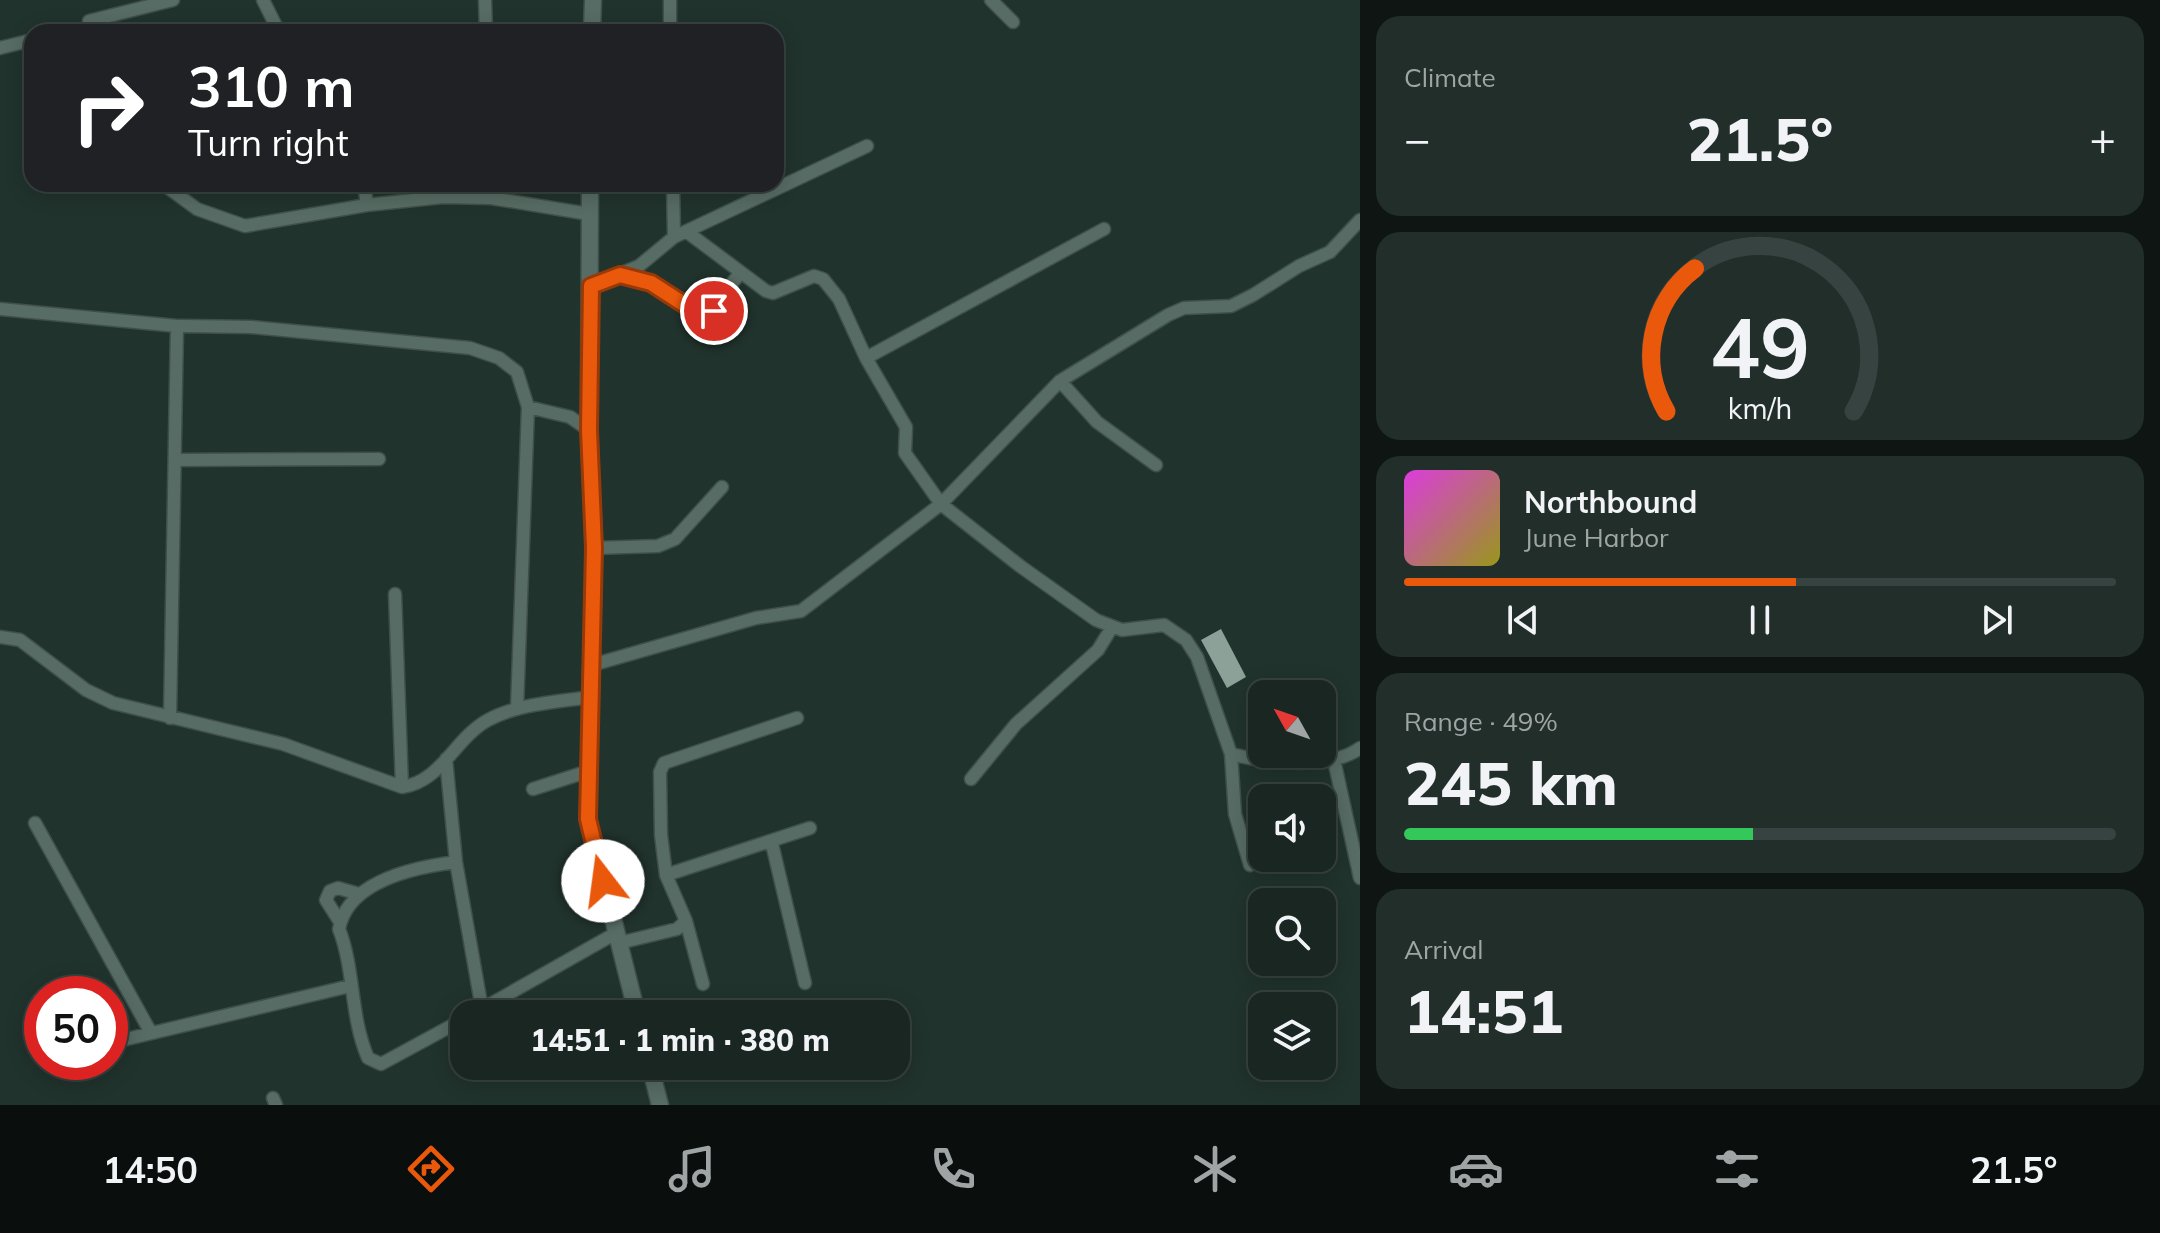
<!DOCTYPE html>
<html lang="en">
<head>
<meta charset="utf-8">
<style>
  :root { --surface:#192622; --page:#222e2a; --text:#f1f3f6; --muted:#9fa5a5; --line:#374340; --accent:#ea580c }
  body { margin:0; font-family:Mulish,sans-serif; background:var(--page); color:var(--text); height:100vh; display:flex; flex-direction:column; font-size:30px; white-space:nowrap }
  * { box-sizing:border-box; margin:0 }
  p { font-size:26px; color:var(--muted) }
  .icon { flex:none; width:44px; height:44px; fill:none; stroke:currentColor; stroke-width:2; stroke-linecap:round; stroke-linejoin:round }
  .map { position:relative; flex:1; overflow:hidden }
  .sheet { display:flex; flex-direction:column; gap:16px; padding:16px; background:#0e1513; width:800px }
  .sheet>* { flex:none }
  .banner { position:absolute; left:24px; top:24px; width:760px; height:168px; border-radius:24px; box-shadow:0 4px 20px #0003,0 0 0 2px var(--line); background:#202124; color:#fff; overflow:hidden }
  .needle { width:52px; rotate:310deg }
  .tools { position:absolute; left:1248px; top:680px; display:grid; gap:16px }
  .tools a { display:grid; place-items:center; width:88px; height:88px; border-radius:16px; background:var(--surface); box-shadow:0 4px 20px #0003,0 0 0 2px var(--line); font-size:40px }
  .speed { position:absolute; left:24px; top:976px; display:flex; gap:16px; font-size:40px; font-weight:700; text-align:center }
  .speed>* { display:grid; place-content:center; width:104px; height:104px; border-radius:50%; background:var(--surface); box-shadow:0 4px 20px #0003,0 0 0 2px var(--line); line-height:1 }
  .speed .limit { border:12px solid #d22; background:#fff; color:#111 }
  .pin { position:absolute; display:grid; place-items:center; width:68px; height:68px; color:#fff; margin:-34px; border:4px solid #fff; border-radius:50%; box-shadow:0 2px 8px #0007 }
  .me { position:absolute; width:88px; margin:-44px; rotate:345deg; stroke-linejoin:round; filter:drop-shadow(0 0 6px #0008) }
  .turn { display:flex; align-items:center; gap:28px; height:168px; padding:0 32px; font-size:36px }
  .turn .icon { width:104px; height:104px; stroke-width:2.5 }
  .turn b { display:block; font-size:56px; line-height:68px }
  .big { font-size:60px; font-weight:800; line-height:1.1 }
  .sheet .widget { flex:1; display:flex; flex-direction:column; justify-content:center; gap:12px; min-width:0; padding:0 28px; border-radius:24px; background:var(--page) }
  .sheet .dial { align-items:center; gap:0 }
  .dial svg { height:208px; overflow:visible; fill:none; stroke:var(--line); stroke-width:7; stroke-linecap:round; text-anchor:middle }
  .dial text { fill:var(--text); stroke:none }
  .song { display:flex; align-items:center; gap:24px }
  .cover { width:96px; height:96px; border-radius:12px; background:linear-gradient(135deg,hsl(300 70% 55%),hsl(60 70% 35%)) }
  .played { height:8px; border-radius:4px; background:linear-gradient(90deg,var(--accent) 55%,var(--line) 55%) }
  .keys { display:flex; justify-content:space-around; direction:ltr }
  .heat { display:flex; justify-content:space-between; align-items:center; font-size:44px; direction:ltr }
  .charge { height:12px; border-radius:6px; background:linear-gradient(90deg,#34c759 49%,var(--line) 0) }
  .trip { position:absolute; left:450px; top:1000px; width:460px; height:80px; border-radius:24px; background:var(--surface); box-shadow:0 4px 20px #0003,0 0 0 2px var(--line); font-weight:800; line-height:80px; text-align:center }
  .tab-bar { display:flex; height:128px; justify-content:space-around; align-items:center; background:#0a0f0e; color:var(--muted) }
  .tab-bar .icon { width:56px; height:56px }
  .tab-bar .active { color:var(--accent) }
  .tab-bar b { font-size:36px; color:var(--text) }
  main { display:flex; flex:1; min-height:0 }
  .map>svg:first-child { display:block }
  .building { fill:#8ca299 }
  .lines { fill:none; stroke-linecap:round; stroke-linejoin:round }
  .street-casing { stroke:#3f504a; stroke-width:15 }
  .secondary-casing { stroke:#3f504a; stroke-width:19 }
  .street { stroke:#576c64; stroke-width:12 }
  .secondary { stroke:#576c64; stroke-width:16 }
  .route-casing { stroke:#983908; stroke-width:20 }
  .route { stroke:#ea580c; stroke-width:14 }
</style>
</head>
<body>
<main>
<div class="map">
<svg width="1360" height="1105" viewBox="0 0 1360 1105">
  <rect width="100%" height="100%" fill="#21332d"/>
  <path class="building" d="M1221 629 1246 677 1227 688 1201 640Z"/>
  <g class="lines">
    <defs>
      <path id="street" d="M263 0 279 32
        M485 0 486 32
        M991 0 1013 22
        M89 21 173 0
        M670 32V0
        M0 48 32 40
        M163 184 197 209 245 226 367 205 443 197 491 198 589 214
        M364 184 367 205
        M673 184 674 237
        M687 232 766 291 773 293 814 276 823 279 839 299 866 358 906 427 905 453 941 504 1020 566 1096 620 1122 630 1164 625 1186 640 1197 657 1231 754C1265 763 1331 770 1360 748
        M620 275 651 283 707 316 740 273
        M591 286 639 266 674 237 867 146
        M0 309 177 326
        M866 358 1104 229
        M1060 381 1097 422 1156 465
        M528 407 570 417 589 430
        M175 460 379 459
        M594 548 658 546 675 539 722 487
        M395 594 402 787
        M0 637 20 640 86 690 113 703 283 744 402 787C441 782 455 738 488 720 517 704 557 702 590 697
        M592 665 756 618 801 611 941 504 1060 381 1168 315 1184 308 1231 306 1253 295 1299 266 1330 252 1360 220
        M170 718 177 326H184L251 327 470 348 499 358 517 372 528 407 517 709
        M1231 754 1235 814 1250 865
        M446 759 456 862 482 1009
        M1334 760 1360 878
        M971 779 1016 724 1098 650 1112 627
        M533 789 589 771
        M35 823 151 1033
        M772 844 805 983
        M456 862C416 867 348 880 339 929 355 970 350 1017 368 1058L381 1064 464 1019
        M666 875 810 828
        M686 921 703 984
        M340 922 326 900 330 891 338 888 359 894
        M619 943 677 929 686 921 666 875 661 835 660 772 664 763 797 718
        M473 1014 616 933
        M110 1043 350 986
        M273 1098 276 1105"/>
      <path id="secondary" d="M592 32 593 0
        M590 184 589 430 594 548 588 819 637 1014
        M650 1066 660 1105"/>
    </defs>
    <use href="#street" class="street-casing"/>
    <use href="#secondary" class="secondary-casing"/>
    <use href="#street" class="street"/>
    <use href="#secondary" class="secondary"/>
  </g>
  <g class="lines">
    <defs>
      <path id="route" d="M603 881 588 819 594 548 589 430 591 286 620 275 651 283 699 314 707 316 714 311"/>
    </defs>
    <use href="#route" class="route-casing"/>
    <use href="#route" class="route"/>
  </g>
</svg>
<div class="tools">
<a><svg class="needle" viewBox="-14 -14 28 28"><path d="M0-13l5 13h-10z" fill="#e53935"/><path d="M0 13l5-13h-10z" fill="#9fa5a5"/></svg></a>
<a><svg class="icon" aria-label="sound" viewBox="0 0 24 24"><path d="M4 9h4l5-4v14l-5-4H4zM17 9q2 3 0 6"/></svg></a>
<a><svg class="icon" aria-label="search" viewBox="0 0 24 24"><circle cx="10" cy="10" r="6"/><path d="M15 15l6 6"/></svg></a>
<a><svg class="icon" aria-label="layers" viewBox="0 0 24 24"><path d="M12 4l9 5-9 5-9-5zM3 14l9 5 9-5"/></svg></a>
</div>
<div class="speed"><div class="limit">50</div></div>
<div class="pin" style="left:714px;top:311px;background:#d93025"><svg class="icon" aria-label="arrive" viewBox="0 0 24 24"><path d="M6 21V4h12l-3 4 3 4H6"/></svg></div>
<svg class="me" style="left:603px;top:881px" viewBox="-20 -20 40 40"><circle r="19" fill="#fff"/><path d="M0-13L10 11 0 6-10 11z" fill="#ea580c"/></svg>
<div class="trip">14:51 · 1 min · 380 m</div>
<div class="banner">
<div class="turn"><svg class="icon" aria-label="right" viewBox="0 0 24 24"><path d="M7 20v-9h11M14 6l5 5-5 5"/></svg><div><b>310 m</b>Turn right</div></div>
</div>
</div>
<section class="sheet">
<div class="widget"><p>Climate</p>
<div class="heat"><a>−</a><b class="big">21.5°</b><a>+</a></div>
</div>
<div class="widget dial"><svg viewBox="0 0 100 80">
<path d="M14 69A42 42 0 1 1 86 69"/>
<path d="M14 69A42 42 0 0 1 25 14" stroke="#ea580c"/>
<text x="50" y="56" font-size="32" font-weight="700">49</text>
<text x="50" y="72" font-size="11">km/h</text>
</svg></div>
<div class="widget">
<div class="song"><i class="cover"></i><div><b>Northbound</b><p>June Harbor</p></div></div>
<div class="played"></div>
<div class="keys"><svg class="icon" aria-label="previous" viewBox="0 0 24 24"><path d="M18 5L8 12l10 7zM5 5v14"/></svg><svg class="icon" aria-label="pause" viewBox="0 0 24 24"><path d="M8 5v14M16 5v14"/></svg><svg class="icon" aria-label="next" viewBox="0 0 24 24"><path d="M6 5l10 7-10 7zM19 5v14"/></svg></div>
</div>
<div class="widget"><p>Range · 49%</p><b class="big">245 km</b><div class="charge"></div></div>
<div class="widget"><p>Arrival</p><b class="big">14:51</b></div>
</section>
</main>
<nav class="tab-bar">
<b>14:50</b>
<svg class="icon active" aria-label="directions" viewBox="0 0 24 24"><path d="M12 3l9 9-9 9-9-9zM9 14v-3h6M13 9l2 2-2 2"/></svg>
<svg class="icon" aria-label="music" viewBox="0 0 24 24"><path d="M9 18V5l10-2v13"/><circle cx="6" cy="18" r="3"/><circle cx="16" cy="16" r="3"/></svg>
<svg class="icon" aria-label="phone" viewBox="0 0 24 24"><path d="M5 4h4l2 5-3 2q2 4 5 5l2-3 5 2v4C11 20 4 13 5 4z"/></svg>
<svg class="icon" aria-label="climate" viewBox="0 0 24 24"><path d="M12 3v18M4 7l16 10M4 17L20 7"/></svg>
<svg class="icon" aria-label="car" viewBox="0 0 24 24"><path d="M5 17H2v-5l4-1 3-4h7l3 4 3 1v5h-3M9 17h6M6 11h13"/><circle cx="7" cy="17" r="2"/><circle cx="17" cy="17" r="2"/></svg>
<svg class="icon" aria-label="filters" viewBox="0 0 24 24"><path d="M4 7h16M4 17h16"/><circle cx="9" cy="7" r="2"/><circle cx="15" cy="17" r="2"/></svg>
<b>21.5°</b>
</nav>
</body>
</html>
